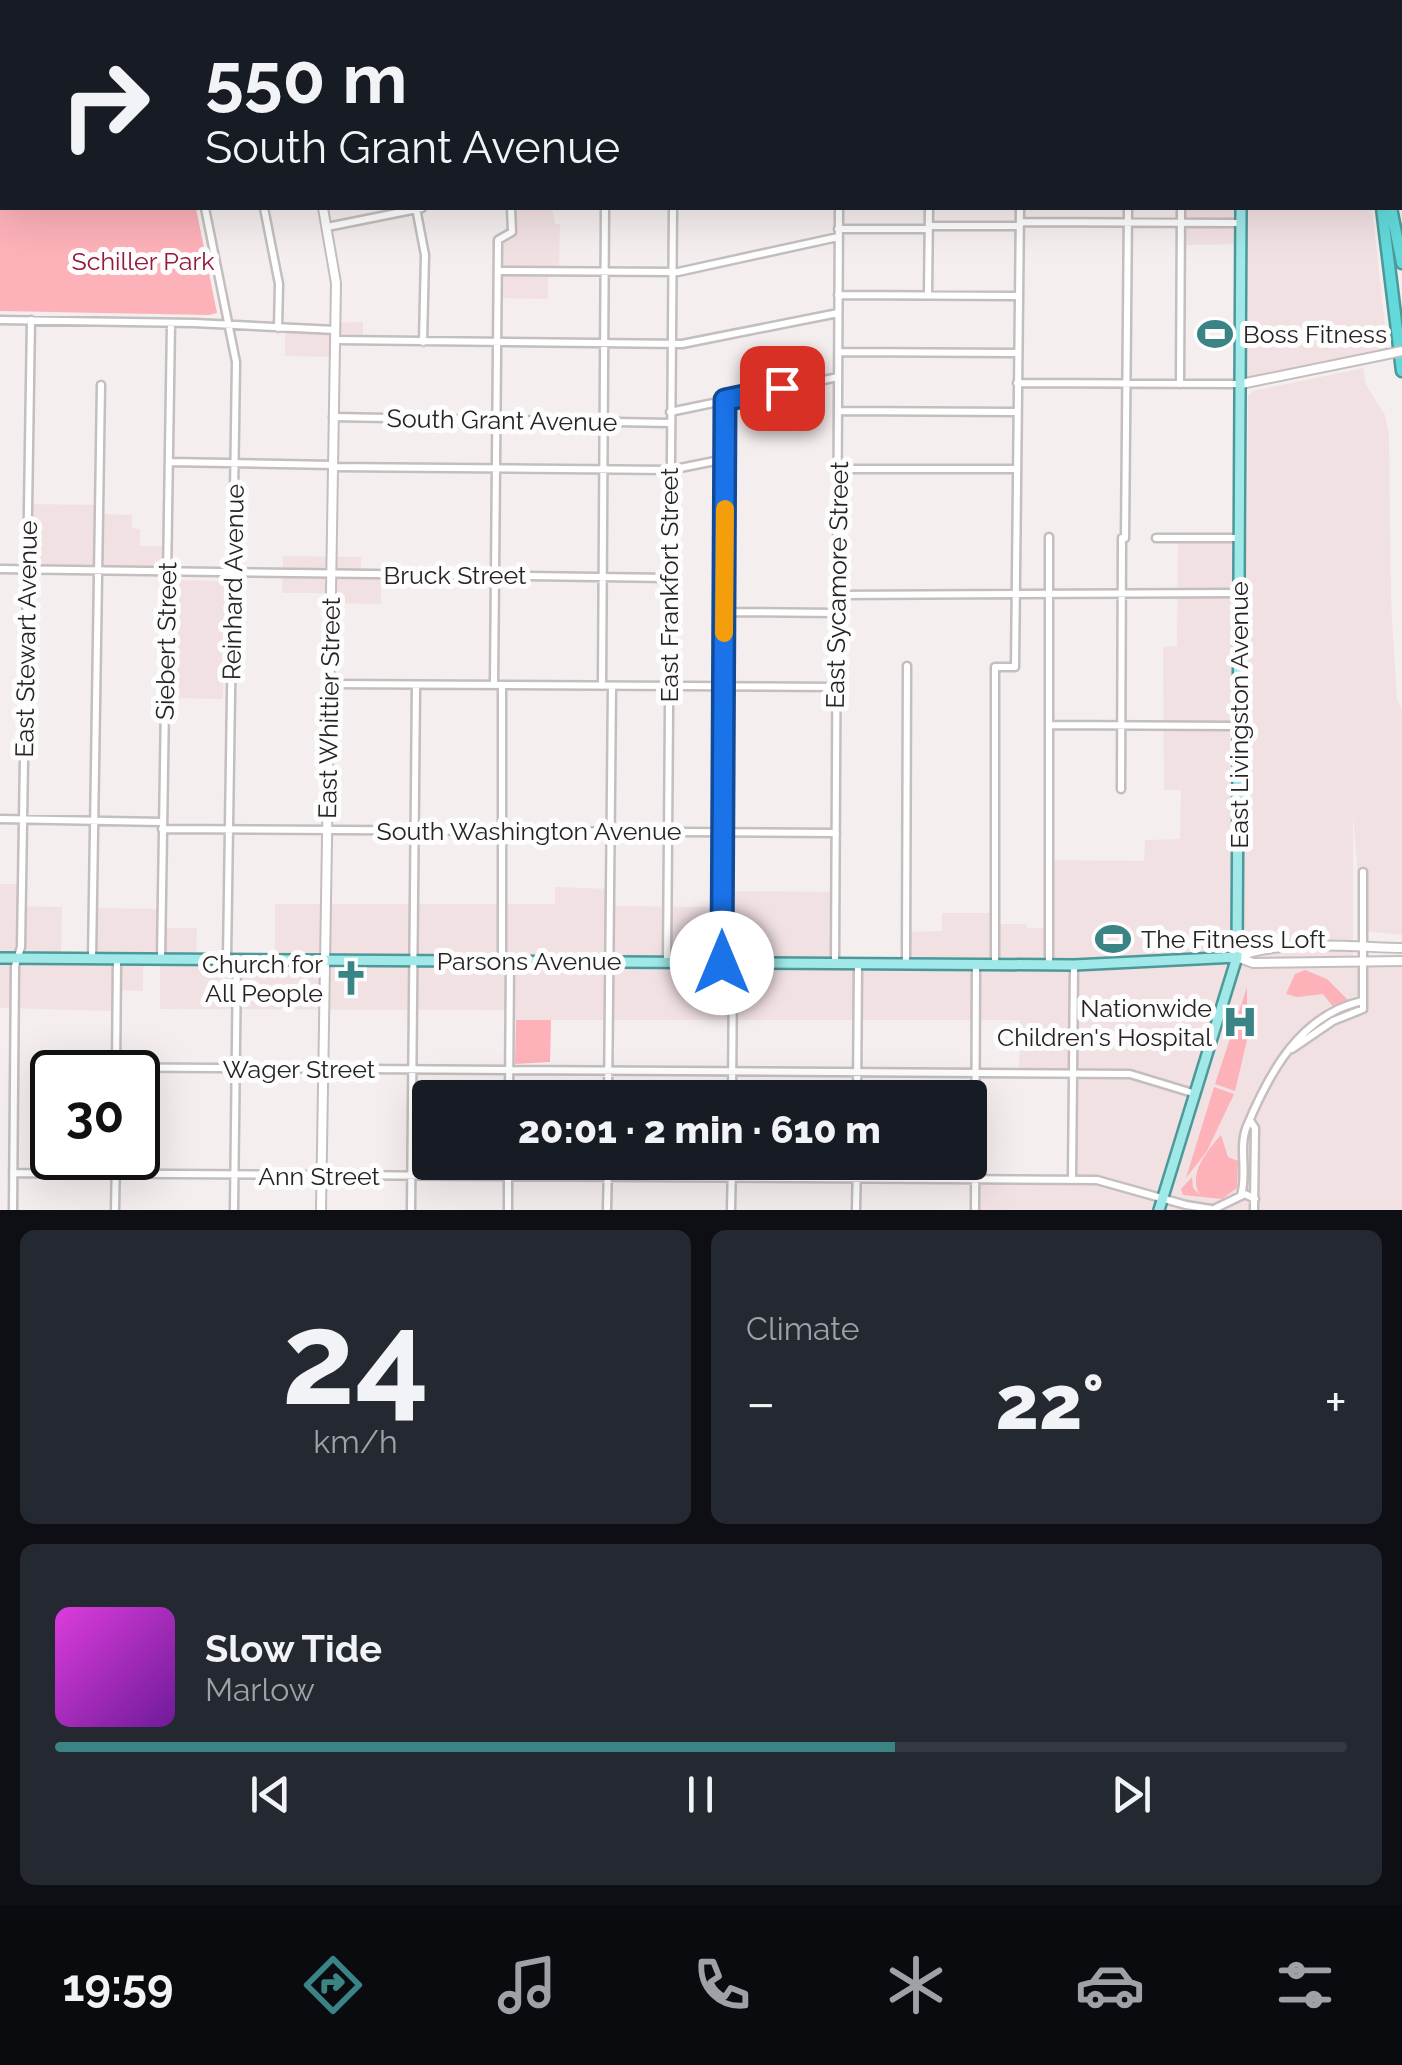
<!DOCTYPE html>
<html lang="en">
<head>
<meta charset="utf-8">
<style>
  :root { --surface:#171b24; --page:#242831; --text:#f1f3f6; --muted:#9ea1a6; --line:#363941; --accent:#3b8485 }
  body { margin:0; font-family:Raleway,sans-serif; background:var(--page); color:var(--text); height:100vh; display:flex; flex-direction:column; font-size:38px; white-space:nowrap }
  * { box-sizing:border-box; margin:0 }
  p { font-size:32px; color:var(--muted) }
  .icon { flex:none; width:55px; height:55px; fill:none; stroke:currentColor; stroke-width:2; stroke-linecap:round; stroke-linejoin:round }
  .map { position:relative; height:1210px; overflow:hidden }
  .drawer { display:flex; flex-direction:column; gap:20px; padding:20px; background:#0d0f14; flex:1 }
  .drawer>* { flex:none }
  .top-card { position:absolute; left:0px; top:0px; width:1402px; height:210px; box-shadow:0 10px 40px #0002; background:#171b24; color:var(--text); overflow:hidden }
  .speed { position:absolute; left:30px; top:1050px; display:flex; gap:20px; font-size:50px; font-weight:700; text-align:center }
  .speed>* { display:grid; place-content:center; width:130px; height:130px; border-radius:50%; background:var(--surface); box-shadow:0 10px 40px #0002; line-height:1 }
  .speed .limit { border:5px solid #111; border-radius:15px; background:#fff; color:#111 }
  .pin { position:absolute; display:grid; place-items:center; width:85px; height:85px; color:#fff; margin:-42px; border-radius:20px; box-shadow:0 5px 15px #0006 }
  .me { position:absolute; width:110px; margin:-55px; rotate:0deg; stroke-linejoin:round; filter:drop-shadow(0 0 8px #0008) }
  .turn { display:flex; align-items:center; gap:35px; height:210px; padding:0 40px; font-size:45px }
  .turn .icon { width:130px; height:130px; stroke-width:2.5 }
  .turn b { display:block; font-size:70px; line-height:85px }
  .big { font-size:75px; font-weight:800; line-height:1.1 }
  .drawer .tile { flex:1; display:flex; flex-direction:column; justify-content:center; gap:15px; min-width:0; padding:0 35px; border-radius:15px; background:var(--page) }
  .drawer .dial { align-items:center; gap:0 }
  .dial b { font-size:130px; line-height:1 }
  .song { display:flex; align-items:center; gap:30px }
  .cover { width:120px; height:120px; border-radius:15px; background:linear-gradient(135deg,hsl(300 70% 55%),hsl(280 70% 35%)) }
  .played { height:10px; border-radius:5px; background:linear-gradient(90deg,var(--accent) 65%,var(--line) 65%) }
  .keys { display:flex; justify-content:space-around; direction:ltr }
  .heat { display:flex; justify-content:space-between; align-items:center; font-size:55px; direction:ltr }
  .drawer .tiles { flex:1; display:grid; gap:20px; grid-template-columns:1fr 1fr }
  .tile:last-child { grid-column:span 2 }
  .trip { position:absolute; left:412px; top:1080px; width:575px; height:100px; border-radius:10px; background:var(--surface); box-shadow:0 10px 40px #0002; font-weight:800; line-height:100px; text-align:center }
  .tabs { display:flex; height:160px; justify-content:space-around; align-items:center; background:#090b0e; color:var(--muted) }
  .tabs .icon { width:70px; height:70px }
  .tabs .on { color:var(--accent) }
  .tabs b { font-size:45px; color:var(--text) }
  .map>svg:first-child { display:block }
  .built { fill:#f2e1e3 }
  .green { fill:#fdb1b9 }
  .lines { fill:none; stroke-linecap:round; stroke-linejoin:round }
  .minor-casing { stroke:#c5bebe; stroke-width:11 }
  .tertiary-casing { stroke:#c5bebe; stroke-width:12 }
  .primary-casing { stroke:#4d999a; stroke-width:14 }
  .motorway-casing { stroke:#4d999a; stroke-width:15 }
  .minor { stroke:#fff; stroke-width:6 }
  .tertiary { stroke:#fff; stroke-width:8 }
  .primary { stroke:#a1e8e9; stroke-width:9 }
  .motorway { stroke:#62d9da; stroke-width:10 }
  .tertiary-bridge-casing { stroke:#c5bebe; stroke-width:12; stroke-linecap:butt }
  .tertiary-bridge { stroke:#fff; stroke-width:8 }
  .route-casing { stroke:#114b97; stroke-width:25 }
  .route { stroke:#1a73e8; stroke-width:18 }
  .slow { stroke:#f59e0b; stroke-width:18 }
  .labels { text-anchor:middle; stroke-width:10; stroke-linejoin:round; paint-order:stroke }
  .park-label { font-size:25px; fill:#94193b; stroke:#fefdfd }
  .poi-label { font-size:25px; fill:#262323; stroke:#fefdfd; text-anchor:start }
  .street-label { font-size:25px; fill:#262323; stroke:#fefdfd }
</style>
</head>
<body>
<div class="map">
<svg width="1402" height="1210" viewBox="0 0 1402 1210">
  <rect width="100%" height="100%" fill="#f5eeee"/>
  <path class="built" d="M511 208H552L555 224H560L559 273H548V299L498 298 499 240 515 228Z
    M1183 208H1372L1388 354 1247 379 1248 244 1183 245Z
    M363 322V341H335V357L285 356V328L334 330 335 323Z
    M1363 368 1366 385 1385 415 1389 434 1391 600 1397 700 1402 710V935L1363 931 1353 816V965H1402V1210H979V1182L1071 1180 1073 1075 1019 1073 1020 1020H516L511 1018V1010L160 1009V958H143V991L117 990 118 1011 0 1008V884H22V906L62 907 61 957H92L94 908 162 909V928H197L196 957 275 959V904H555V887L612 889 613 906 722 907 724 891 834 892 835 963 904 962 906 932 942 931V913H995L996 924H1026L1027 928H1048L1049 860 1144 861 1145 840 1180 839 1181 790H1164L1163 647 1177 646 1178 538H1247L1248 396 1253 391Z
    M29 504 100 505V514L132 515V528L140 529V546H168V572L28 570Z
    M283 556 361 557V574H381V604L328 603V593H282Z
    M176 580 225 581 223 699 174 698Z"/>
  <path class="green" d="M0 0H153L154 2H2V208H196L217 313 209 315 0 311Z
    M1305 970 1327 979 1348 1000 1334 1008 1323 994 1297 997 1286 994 1295 974Z
    M1247 987V1040L1235 1091 1215 1084Z
    M516 1020H551L550 1062 515 1064Z
    M1214 1087 1234 1094 1207 1151 1186 1178Z
    M1221 1135 1228 1157 1238 1161 1237 1188 1222 1199 1183 1195 1181 1189 1192 1177 1193 1188 1200 1195C1187 1174 1208 1150 1221 1135Z"/>
  <g class="lines">
    <defs>
      <path id="minor" d="M162 0 163 2
        M221 0 222 2
        M375 0V2
        M469 0V2
        M563 0V2
        M659 0V2
        M436 2 448 0
        M793 2 805 0
        M839 2V0
        M1024 2V0
        M1132 2V0
        M1183 2V0
        M205 208 236 362 227 959
        M264 208 279 284 278 328
        M416 208 425 255 423 342
        M1020 222 1241 223
        M929 226H1020
        M327 227 422 208
        M838 229H928
        M498 271 678 272 838 237
        M838 295 1018 296
        M928 295 929 208
        M0 320 194 323 335 330
        M335 340 682 344 838 313
        M839 352 1017 353
        M1017 383 1241 384
        M1180 384 1181 208
        M839 411 1016 412
        M670 412 838 377
        M333 417 670 423
        M169 462 333 465
        M333 467 670 470 725 459
        M839 469H1016
        M1049 537V964
        M1125 538 1128 208
        M1156 538H1240
        M0 569 670 578
        M837 595 1239 593
        M724 612 837 613
        M329 684 836 687
        M494 685 498 240 512 232 511 208
        M602 686 605 208
        M1049 725 1238 726
        M1121 789 1122 538
        M0 819 162 822
        M162 829 836 833
        M161 958 171 323
        M92 959 101 385
        M502 961V685
        M667 962 673 208
        M722 963 725 400
        M835 963 839 208
        M906 964 907 666
        M995 964V667H1015L1020 208
        M1292 1049 1333 1021 1363 1009V872
        M58 1067 1130 1074 1196 1094
        M116 1072 117 959
        M509 1098 510 961
        M608 1098 612 686
        M732 1098 733 963
        M857 1098 858 963
        M1251 1122 1255 1128 1254 1210
        M13 1173 1097 1180 1186 1205 1217 1210
        M1072 1180 1074 965
        M1241 1195C1248 1173 1238 1147 1247 1126 1269 1073 1300 1015 1362 1001
        M1214 1209 1245 1194 1255 1199
        M13 1210 15 966 21 947 31 320
        M115 1210 116 1158
        M234 1210 237 959
        M411 1210 416 685
        M508 1210V1162
        M607 1210 608 1162
        M731 1210 732 1162
        M856 1210 857 1162
        M975 1210 976 964"/>
      <path id="tertiary" d="M281 0 282 2
        M1241 384 1388 354
        M1237 957C1281 939 1354 947 1402 948
        M1237 957 1253 963 1402 961
        M321 1210 336 283 323 208"/>
      <path id="primary" d="M1240 0V2
        M0 958 1074 965 1237 957
        M1159 1210 1237 957 1241 208"/>
      <path id="motorway" d="M1345 0V2
        M1365 0 1366 2
        M1400 119 1402 126
        M1382 208 1402 371
        M1391 208 1402 263"/>
    </defs>
    <use href="#minor" class="minor-casing"/>
    <use href="#tertiary" class="tertiary-casing"/>
    <use href="#primary" class="primary-casing"/>
    <use href="#motorway" class="motorway-casing"/>
    <use href="#minor" class="minor"/>
    <use href="#tertiary" class="tertiary"/>
    <use href="#primary" class="primary"/>
    <use href="#motorway" class="motorway"/>
    <defs>
      <path id="tertiary-bridge" d="M1388 354 1402 351"/>
    </defs>
    <use href="#tertiary-bridge" class="tertiary-bridge-casing"/>
    <use href="#tertiary-bridge" class="tertiary-bridge"/>
  </g>
  <g class="lines">
    <defs>
      <path id="route" d="M722 963 725 400 782 388"/>
    </defs>
    <use href="#route" class="route-casing"/>
    <use href="#route" class="route"/>
    <path class="slow" d="M724 633 725 509"/>
  </g>
  <defs>
    <symbol id="stadium-bare" viewBox="-9 -9 18 18"><path d="M0-5a6.5 5 0 1 0 0 10a6.5 5 0 1 0 0-10ZM-3.5-1.8h7v3.6h-7Z" fill="#3b8485" stroke="#fefdfd" stroke-width="2.5" paint-order="stroke"/></symbol>
    <symbol id="church-bare" viewBox="-9 -9 18 18"><path d="M-1.2-6h2.4v3.5h3.3v2.4h-3.3V6h-2.4V-.1h-3.3v-2.4h3.3Z" fill="#3b8485" stroke="#fefdfd" stroke-width="2.5" paint-order="stroke"/></symbol>
    <symbol id="hospital-bare" viewBox="-9 -9 18 18"><path d="M-5-5h3v3.5h4V-5h3V5h-3V1.5h-4V5h-3Z" fill="#3b8485" stroke="#fefdfd" stroke-width="2.5" paint-order="stroke"/></symbol>
  </defs>
  <g fill-rule="evenodd">
    <use href="#stadium-bare" x="1190" y="309" width="50" height="50"/>
    <use href="#stadium-bare" x="1088" y="914" width="50" height="50"/>
    <use href="#church-bare" x="326" y="953" width="50" height="50"/>
    <use href="#hospital-bare" x="1215" y="997" width="50" height="50"/>
  </g>
  <g class="labels">
    <g class="park-label">
      <text x="143" y="270">Schiller Park</text>
    </g>
    <g class="poi-label">
      <text x="1243" y="343">Boss Fitness</text>
      <text x="1141" y="948">The Fitness Loft</text>
      <text x="323" y="973" text-anchor="end">Church for<tspan x="323" dy="29">All People</tspan></text>
      <text x="1212" y="1017" text-anchor="end">Nationwide<tspan x="1212" dy="29">Children's Hospital</tspan></text>
    </g>
    <g class="street-label">
      <text transform="translate(502 420) rotate(1)" y="9">South Grant Avenue</text>
      <text x="455" y="584">Bruck Street</text>
      <text transform="translate(233 582) rotate(-89)" y="9">Reinhard Avenue</text>
      <text transform="translate(669 585) rotate(-90)" y="9">East Frankfort Street</text>
      <text transform="translate(837 585) rotate(-89)" y="9">East Sycamore Street</text>
      <text transform="translate(26 639) rotate(-89)" y="9">East Stewart Avenue</text>
      <text transform="translate(166 641) rotate(-89)" y="9">Siebert Street</text>
      <text transform="translate(329 708) rotate(-89)" y="9">East Whittier Street</text>
      <text transform="translate(1239 715) rotate(-90)" y="9">East Livingston Avenue</text>
      <text x="529" y="840">South Washington Avenue</text>
      <text x="529" y="970">Parsons Avenue</text>
      <text x="299" y="1078">Wager Street</text>
      <text x="319" y="1185">Ann Street</text>
    </g>
  </g>
</svg>
<div class="speed"><div class="limit">30</div></div>
<div class="pin" style="left:782px;top:388px;background:#d93025"><svg class="icon" aria-label="arrive" viewBox="0 0 24 24"><path d="M6 21V4h12l-3 4 3 4H6"/></svg></div>
<svg class="me" style="left:722px;top:963px" viewBox="-20 -20 40 40"><circle r="19" fill="#fff"/><path d="M0-13L10 11 0 6-10 11z" fill="#1a73e8"/></svg>
<div class="trip">20:01 · 2 min · 610 m</div>
<div class="top-card">
<div class="turn"><svg class="icon" aria-label="right" viewBox="0 0 24 24"><path d="M7 20v-9h11M14 6l5 5-5 5"/></svg><div><b>550 m</b>South Grant Avenue</div></div>
</div>
</div>
<section class="drawer">
<div class="tiles">
<div class="tile dial"><b>24</b><p>km/h</p></div>
<div class="tile"><p>Climate</p>
<div class="heat"><a>−</a><b class="big">22°</b><a>+</a></div>
</div>
<div class="tile">
<div class="song"><i class="cover"></i><div><b>Slow Tide</b><p>Marlow</p></div></div>
<div class="played"></div>
<div class="keys"><svg class="icon" aria-label="previous" viewBox="0 0 24 24"><path d="M18 5L8 12l10 7zM5 5v14"/></svg><svg class="icon" aria-label="pause" viewBox="0 0 24 24"><path d="M8 5v14M16 5v14"/></svg><svg class="icon" aria-label="next" viewBox="0 0 24 24"><path d="M6 5l10 7-10 7zM19 5v14"/></svg></div>
</div>
</div>
</section>
<nav class="tabs">
<b>19:59</b>
<svg class="icon on" aria-label="directions" viewBox="0 0 24 24"><path d="M12 3l9 9-9 9-9-9zM9 14v-3h6M13 9l2 2-2 2"/></svg>
<svg class="icon" aria-label="music" viewBox="0 0 24 24"><path d="M9 18V5l10-2v13"/><circle cx="6" cy="18" r="3"/><circle cx="16" cy="16" r="3"/></svg>
<svg class="icon" aria-label="phone" viewBox="0 0 24 24"><path d="M5 4h4l2 5-3 2q2 4 5 5l2-3 5 2v4C11 20 4 13 5 4z"/></svg>
<svg class="icon" aria-label="climate" viewBox="0 0 24 24"><path d="M12 3v18M4 7l16 10M4 17L20 7"/></svg>
<svg class="icon" aria-label="car" viewBox="0 0 24 24"><path d="M5 17H2v-5l4-1 3-4h7l3 4 3 1v5h-3M9 17h6M6 11h13"/><circle cx="7" cy="17" r="2"/><circle cx="17" cy="17" r="2"/></svg>
<svg class="icon" aria-label="filters" viewBox="0 0 24 24"><path d="M4 7h16M4 17h16"/><circle cx="9" cy="7" r="2"/><circle cx="15" cy="17" r="2"/></svg>
</nav>
</body>
</html>
